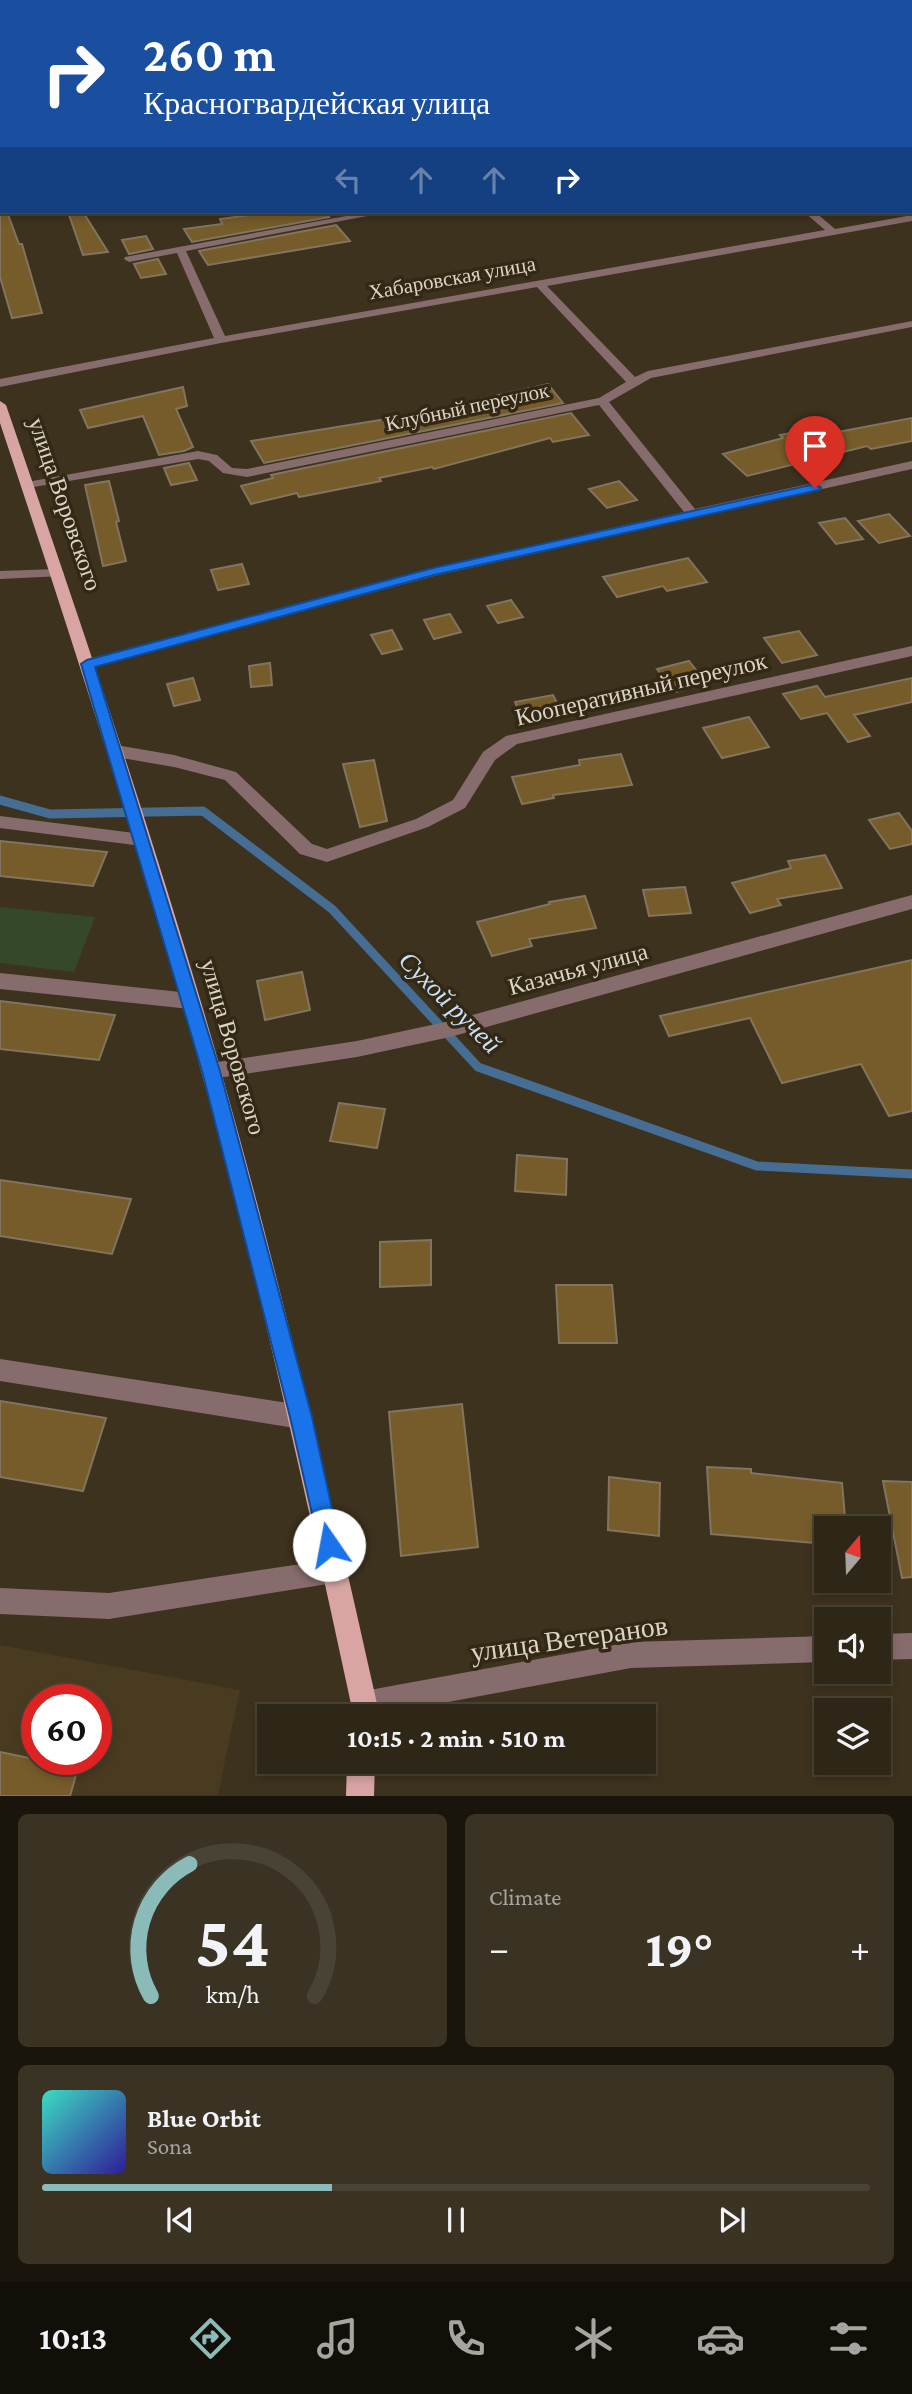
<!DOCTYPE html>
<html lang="en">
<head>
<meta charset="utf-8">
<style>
  :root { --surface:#2e2616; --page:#3a3223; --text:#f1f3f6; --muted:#a7a5a1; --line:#494335; --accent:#8bbbb9 }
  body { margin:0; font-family:"Crimson Pro",serif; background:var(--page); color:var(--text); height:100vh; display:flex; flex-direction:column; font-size:26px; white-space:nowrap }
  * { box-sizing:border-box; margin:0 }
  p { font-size:23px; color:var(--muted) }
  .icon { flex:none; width:38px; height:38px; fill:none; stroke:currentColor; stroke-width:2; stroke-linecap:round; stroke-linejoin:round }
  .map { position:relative; height:1796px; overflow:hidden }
  .side { display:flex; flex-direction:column; gap:18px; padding:18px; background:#19150c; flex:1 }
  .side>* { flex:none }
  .banner { position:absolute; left:0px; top:0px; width:914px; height:214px; box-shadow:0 4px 10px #0003,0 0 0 2px var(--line); background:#1a4fa0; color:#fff; overflow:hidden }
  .needle { width:46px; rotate:19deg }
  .controls { position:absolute; left:814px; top:1516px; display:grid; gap:14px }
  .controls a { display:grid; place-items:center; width:77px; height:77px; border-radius:0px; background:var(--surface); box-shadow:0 4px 10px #0003,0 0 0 2px var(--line); font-size:35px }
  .speed { position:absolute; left:21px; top:1684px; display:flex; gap:14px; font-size:35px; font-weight:700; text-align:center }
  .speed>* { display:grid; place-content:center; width:91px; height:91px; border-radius:50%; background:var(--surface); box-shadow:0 4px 10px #0003,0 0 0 2px var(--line); line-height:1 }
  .speed .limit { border:10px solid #d22; background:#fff; color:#111 }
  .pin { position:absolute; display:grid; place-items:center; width:60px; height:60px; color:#fff; margin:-72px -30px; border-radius:50% 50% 50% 0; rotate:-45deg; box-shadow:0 0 7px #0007 }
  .pin .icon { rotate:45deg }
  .me { position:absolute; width:77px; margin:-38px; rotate:348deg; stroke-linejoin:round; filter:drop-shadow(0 0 5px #0008) }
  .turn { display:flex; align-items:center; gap:24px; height:147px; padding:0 28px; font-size:32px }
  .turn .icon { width:91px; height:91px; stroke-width:2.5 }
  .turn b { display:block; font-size:49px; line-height:60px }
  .lanes { display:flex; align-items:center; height:66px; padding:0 28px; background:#0003; justify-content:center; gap:35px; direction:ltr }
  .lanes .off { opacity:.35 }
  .big { font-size:52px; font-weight:700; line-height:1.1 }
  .side .widget { flex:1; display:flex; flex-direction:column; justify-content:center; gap:10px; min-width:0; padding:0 24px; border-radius:10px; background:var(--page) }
  .side .dial { align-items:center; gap:0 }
  .dial svg { height:182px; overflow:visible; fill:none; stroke:var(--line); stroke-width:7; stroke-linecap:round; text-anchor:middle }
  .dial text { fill:var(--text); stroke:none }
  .song { display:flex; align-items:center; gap:21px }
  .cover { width:84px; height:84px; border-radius:10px; background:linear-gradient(135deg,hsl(170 70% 55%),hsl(250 70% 35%)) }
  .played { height:7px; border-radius:4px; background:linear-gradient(90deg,var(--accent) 35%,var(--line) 35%) }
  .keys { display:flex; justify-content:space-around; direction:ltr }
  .heat { display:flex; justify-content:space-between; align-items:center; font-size:38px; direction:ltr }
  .side .tiles { flex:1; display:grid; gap:18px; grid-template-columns:1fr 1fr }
  .widget:last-child { grid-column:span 2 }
  .trip { position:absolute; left:257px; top:1704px; width:399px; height:70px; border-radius:0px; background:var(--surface); box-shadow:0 4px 10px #0003,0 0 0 2px var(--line); font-weight:700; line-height:70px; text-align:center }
  .tabs { display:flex; height:112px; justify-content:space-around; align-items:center; background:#120f09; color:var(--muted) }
  .tabs .icon { width:49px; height:49px }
  .tabs .active { color:var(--accent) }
  .tabs b { font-size:32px; color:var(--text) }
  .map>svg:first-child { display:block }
  .built { fill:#493b20; fill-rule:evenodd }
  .green { fill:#354929 }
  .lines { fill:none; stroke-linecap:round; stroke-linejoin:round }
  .stream-far1 { stroke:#466d93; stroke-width:3.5 }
  .stream { stroke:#466d93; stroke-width:9 }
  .building { fill:#765c2a; stroke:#81755f; stroke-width:2 }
  .minor { fill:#876c6d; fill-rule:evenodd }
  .major { fill:#d9a4a4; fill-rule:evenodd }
  .route { fill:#1a73e8; stroke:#114b97; stroke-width:2 }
  .labels { text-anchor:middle; stroke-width:7; stroke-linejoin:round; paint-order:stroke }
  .far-street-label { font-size:21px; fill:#dad3c7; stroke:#322814 }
  .street-label { font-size:24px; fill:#dad3c7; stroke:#322814 }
  .water-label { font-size:26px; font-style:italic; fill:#c9e1f9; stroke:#322814 }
  .near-street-label { font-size:28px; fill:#dad3c7; stroke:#322814 }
</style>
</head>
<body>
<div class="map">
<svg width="912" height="1796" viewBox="0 0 912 1796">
  <rect width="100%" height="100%" fill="#3d321e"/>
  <path class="built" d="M0 1645 240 1690 218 1795H0ZM37 1699H96V1759H37Z"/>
  <path class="green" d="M0 907 95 917 74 972 0 963Z"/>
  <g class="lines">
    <path class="stream-far1" d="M578 2 583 0"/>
    <path class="stream" d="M0 800 50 814 203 811 332 909 478 1067 757 1166 912 1174"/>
  </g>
  <path class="building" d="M0 199 2 212H7L19 244H22L42 313 12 318 0 277Z
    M68 212H83L108 252 83 255Z
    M274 212H324L329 217 192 242 184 229 222 224 220 219Z
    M336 225 350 241 208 265 199 251Z
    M146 236 153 249 129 254 122 240Z
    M158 259 166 274 141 278 134 264Z
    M548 384 563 403 264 463 251 441 411 415Z
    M183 387 187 406 176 409 193 447 184 451 159 455 143 416 88 428 80 410Z
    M571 413 589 435 553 442 550 438 434 469 432 467 379 478 381 481 299 497 297 493 251 504 241 486 273 478 271 475Z
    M912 418V441L871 449 867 446 747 476 723 454 783 438 780 435 815 428 822 435Z
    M189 463 197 480 171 485 164 468Z
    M109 481 119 521 116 522 126 561 103 566 85 485Z
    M619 481 637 500 607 508 589 489Z
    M889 514 910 536 879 543 858 521Z
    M845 518 863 539 836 544 819 523Z
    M688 558 707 582 667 591 663 586 617 597 603 577Z
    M242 564 249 584 218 590 211 570Z
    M511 600 523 617 498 623 487 606Z
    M450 614 461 632 434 639 424 620Z
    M392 630 402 649 382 654 371 635Z
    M799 631 817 655 782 663 764 638Z
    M689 661 707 684 675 692 657 669Z
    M270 663 272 685 251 687 249 666Z
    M193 678 200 700 174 706 167 684Z
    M912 678V702L854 715 870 736 848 742 827 713 801 719 783 694 817 686 825 697Z
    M553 695 563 716 524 723 515 702Z
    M749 717 769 747 722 758 703 728Z
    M621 754 632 785 553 795 554 798 522 804 512 777 580 765 579 760Z
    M374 760 387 821 360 827 343 764Z
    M899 813 912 831V844L890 849 869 820Z
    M0 841 107 852 93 886 0 876Z
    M825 855 842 888 777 899 781 905 750 913 732 883 791 868 788 861Z
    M685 887 691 913 649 916 643 890Z
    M585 896 596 928 529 939 532 946 492 956 477 922 550 904 549 902Z
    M912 960V1111L889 1116 861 1064 782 1083 750 1018 669 1036 660 1016Z
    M302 972 310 1010 265 1020 257 981Z
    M0 1001 115 1015 99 1060 0 1049Z
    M339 1103 385 1109 377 1148 330 1141Z
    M517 1155 567 1159 566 1195 515 1191Z
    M0 1180 131 1199 112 1254 0 1236Z
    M431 1240V1285L380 1287V1242Z
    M556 1285H612L617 1343H559Z
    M0 1401 106 1418 83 1491 0 1477Z
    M462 1404 478 1547 401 1556 389 1412Z
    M707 1467 751 1469V1473L842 1483 846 1528H826V1544L711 1534Z
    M609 1477 660 1483 659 1536 608 1530Z
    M883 1481 912 1482V1577L902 1578Z
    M0 1752 78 1768 70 1796H0Z"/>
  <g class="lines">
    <path class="minor" d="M3 0H32L30 2Z
      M384 0H402L381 2Z
      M533 0H541L543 2H534Z
      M594 0H605L592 2Z
      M670 0H679L681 2H672Z
      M745 0H765L742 2Z
      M0 51H2V55H0Z
      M0 182H2V188H0Z
      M368 212H388L186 251 225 336 825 230 804 212H815L835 229 912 215V221L547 286 635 377 648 371 912 321V327L651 378 609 402 695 509 912 461V469L434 576 87 669 82 667 80 664 82 661 433 568 684 512 599 405 247 477 223 473 209 461 198 459 22 489V483L27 482 198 451 217 455 232 468 247 469 599 398 626 382 537 287 221 343 0 387V379L214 338 177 253 129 262 124 259 125 257Z
      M57 569 64 573 62 576 0 579V571Z
      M912 646V656L517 744 495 760 465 808 428 827 327 862 300 854 225 780 174 767 116 757 108 751 116 745 174 755 236 772 312 844 327 849 416 819 453 800 483 752 506 736Z
      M0 816 142 834 150 840 142 846 0 828Z
      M912 895V909L450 1037 357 1057 211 1079 204 1077 201 1071 204 1065 211 1063 357 1041 450 1021Z
      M0 973 190 993 197 996 199 1001 197 1006 190 1009 0 989Z
      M0 1359 301 1405 309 1409 313 1417 309 1425 301 1429 0 1381Z
      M334 1559 343 1562 346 1571 343 1580 334 1583 109 1619 0 1614V1588L109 1593Z
      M912 1633V1659L878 1660V1634Z
      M826 1636V1662L631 1668 367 1717 355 1713 351 1704 355 1695 364 1691 631 1642Z"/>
    <path class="major" d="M0 401 6 405C82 626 157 846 221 1071 280 1280 330 1492 377 1704L376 1717H350L351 1704C305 1491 258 1277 200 1067 140 850 71 636 0 423Z
      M347 1762H375L374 1796H346Z"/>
  </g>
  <path class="route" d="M815 484 821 488 819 490 434 575 95 667 220 1071 312 1417 340 1545 337 1553 329 1556 321 1553 290 1417 202 1071 81 664 87 660 433 568Z"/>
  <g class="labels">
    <g class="far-street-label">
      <text transform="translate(452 278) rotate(-10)" y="7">Хабаровская улица</text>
      <text transform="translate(467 407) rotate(-12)" y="7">Клубный переулок</text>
    </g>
    <g class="street-label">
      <text transform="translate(65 504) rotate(71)" y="8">улица Воровского</text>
      <text transform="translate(641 689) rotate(-13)" y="8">Кооперативный переулок</text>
      <text transform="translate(578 969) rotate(-15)" y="8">Казачья улица</text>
      <text transform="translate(233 1047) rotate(74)" y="8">улица Воровского</text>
    </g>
    <g class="water-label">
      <text transform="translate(450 1002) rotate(45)" y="9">Сухой ручей</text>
    </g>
    <g class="near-street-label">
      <text transform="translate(569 1638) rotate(-8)" y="10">улица Ветеранов</text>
    </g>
  </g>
</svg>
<div class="controls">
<a><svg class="needle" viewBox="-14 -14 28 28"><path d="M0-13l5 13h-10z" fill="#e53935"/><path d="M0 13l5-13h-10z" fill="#a7a5a1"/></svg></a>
<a><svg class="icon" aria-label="sound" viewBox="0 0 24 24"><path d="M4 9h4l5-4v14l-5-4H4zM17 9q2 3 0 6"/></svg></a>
<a><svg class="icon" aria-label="layers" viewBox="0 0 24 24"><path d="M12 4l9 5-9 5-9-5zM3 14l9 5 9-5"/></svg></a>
</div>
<div class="speed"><div class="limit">60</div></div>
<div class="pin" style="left:815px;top:488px;background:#d93025"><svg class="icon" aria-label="arrive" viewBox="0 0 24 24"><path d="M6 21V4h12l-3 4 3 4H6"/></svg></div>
<svg class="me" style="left:329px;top:1545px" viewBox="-20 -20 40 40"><circle r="19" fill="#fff"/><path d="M0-13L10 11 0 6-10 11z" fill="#1a73e8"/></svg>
<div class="trip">10:15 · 2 min · 510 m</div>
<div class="banner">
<div class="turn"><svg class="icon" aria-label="right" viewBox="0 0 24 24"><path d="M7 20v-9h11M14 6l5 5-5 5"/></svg><div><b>260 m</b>Красногвардейская улица</div></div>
<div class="lanes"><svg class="icon off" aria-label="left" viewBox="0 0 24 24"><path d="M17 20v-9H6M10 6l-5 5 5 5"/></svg><svg class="icon off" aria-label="ahead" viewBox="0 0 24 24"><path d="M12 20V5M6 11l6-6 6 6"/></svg><svg class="icon off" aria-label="ahead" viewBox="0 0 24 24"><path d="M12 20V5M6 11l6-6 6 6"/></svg><svg class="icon" aria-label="right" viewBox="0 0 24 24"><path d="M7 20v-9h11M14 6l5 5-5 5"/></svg></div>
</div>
</div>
<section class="side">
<div class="tiles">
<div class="widget dial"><svg viewBox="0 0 100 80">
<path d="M14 69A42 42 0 1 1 86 69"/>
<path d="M14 69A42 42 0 0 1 31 11" stroke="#8bbbb9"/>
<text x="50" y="56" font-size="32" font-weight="700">54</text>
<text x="50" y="72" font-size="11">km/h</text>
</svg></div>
<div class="widget"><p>Climate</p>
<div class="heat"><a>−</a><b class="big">19°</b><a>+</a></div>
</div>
<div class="widget">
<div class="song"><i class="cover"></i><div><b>Blue Orbit</b><p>Sona</p></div></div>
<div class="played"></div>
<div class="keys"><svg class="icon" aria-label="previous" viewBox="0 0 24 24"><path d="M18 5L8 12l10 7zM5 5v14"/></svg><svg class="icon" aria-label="pause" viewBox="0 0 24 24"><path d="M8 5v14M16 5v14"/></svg><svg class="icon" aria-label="next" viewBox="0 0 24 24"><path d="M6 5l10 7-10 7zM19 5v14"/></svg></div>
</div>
</div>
</section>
<nav class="tabs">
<b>10:13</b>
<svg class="icon active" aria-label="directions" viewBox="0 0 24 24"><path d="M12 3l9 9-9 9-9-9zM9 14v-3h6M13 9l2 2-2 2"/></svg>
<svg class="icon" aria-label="music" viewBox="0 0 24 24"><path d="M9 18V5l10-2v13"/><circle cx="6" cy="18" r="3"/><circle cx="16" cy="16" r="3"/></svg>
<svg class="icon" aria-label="phone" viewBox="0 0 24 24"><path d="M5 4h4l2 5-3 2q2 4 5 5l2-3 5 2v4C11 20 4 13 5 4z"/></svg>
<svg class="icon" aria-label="climate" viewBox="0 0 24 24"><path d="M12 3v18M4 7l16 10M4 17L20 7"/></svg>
<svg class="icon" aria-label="car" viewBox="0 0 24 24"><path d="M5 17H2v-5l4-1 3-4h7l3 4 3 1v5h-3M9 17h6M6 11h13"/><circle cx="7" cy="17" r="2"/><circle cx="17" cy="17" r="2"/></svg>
<svg class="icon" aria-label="filters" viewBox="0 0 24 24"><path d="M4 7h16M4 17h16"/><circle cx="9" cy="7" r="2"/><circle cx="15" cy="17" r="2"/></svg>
</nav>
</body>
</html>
